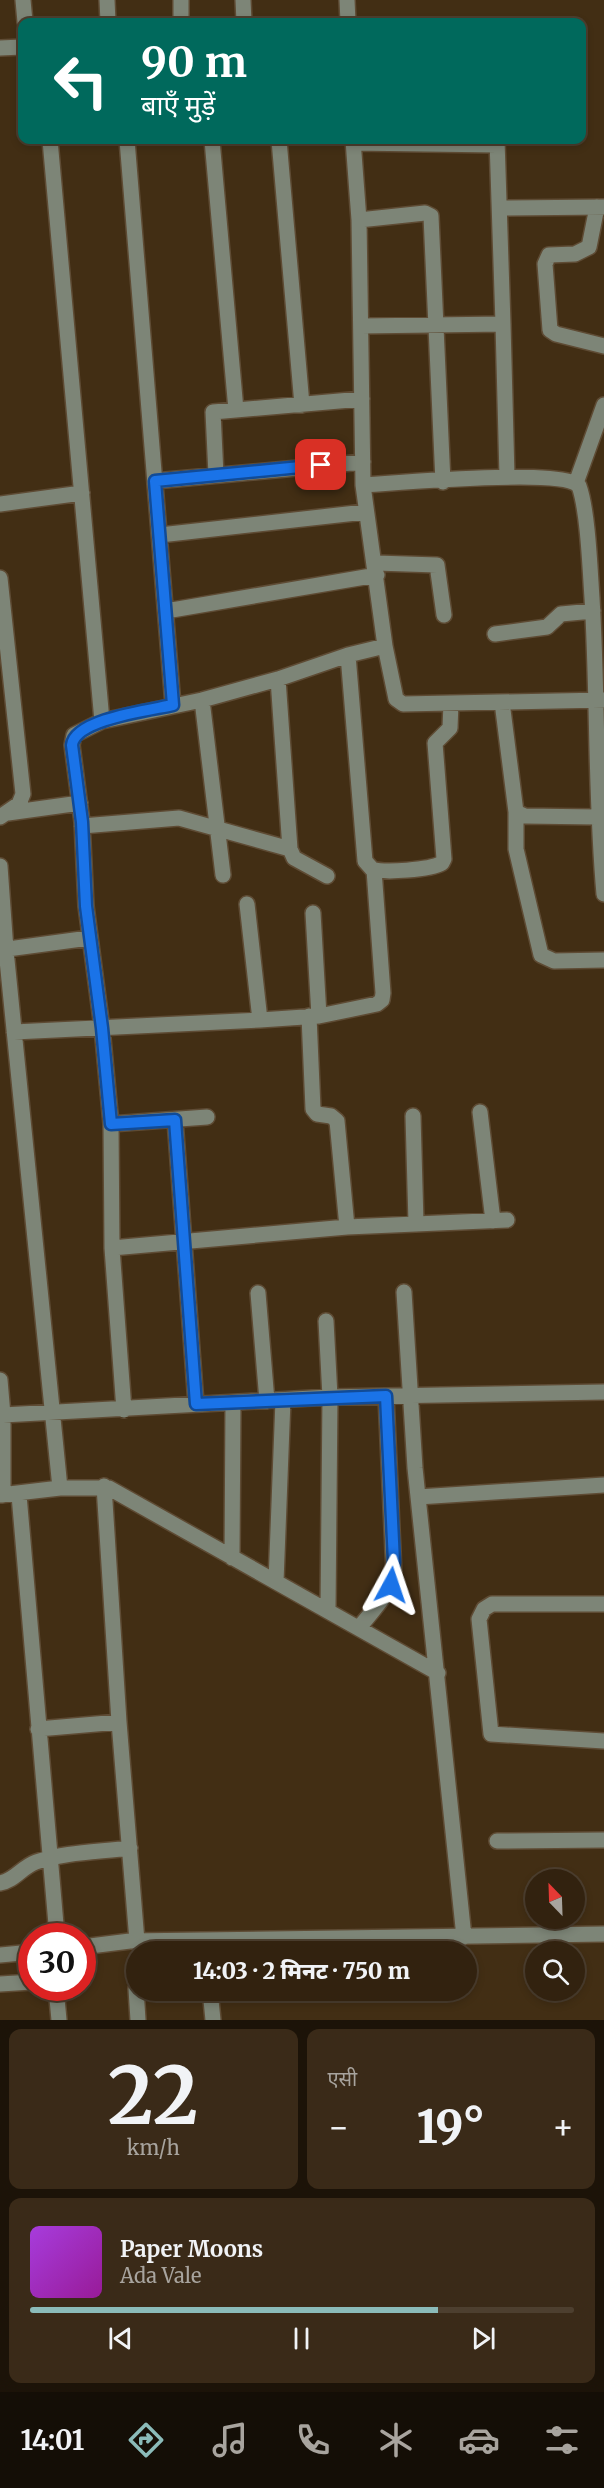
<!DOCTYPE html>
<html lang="hi">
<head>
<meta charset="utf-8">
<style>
  :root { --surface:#32220f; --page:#3a2a18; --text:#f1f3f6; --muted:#a8a49e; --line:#4d3f2f; --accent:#8bbbb9 }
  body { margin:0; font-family:Merriweather,"Noto Sans Devanagari",serif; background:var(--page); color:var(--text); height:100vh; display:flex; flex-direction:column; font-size:22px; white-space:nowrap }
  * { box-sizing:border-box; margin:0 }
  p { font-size:20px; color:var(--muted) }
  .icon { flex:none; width:33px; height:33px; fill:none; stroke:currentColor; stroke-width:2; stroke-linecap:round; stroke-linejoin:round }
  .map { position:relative; height:2020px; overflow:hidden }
  .sheet { display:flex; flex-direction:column; gap:9px; padding:9px; background:#1c1308; flex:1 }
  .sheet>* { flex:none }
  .banner { position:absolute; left:18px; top:18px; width:568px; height:126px; border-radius:12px; box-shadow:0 3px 9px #0003,0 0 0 2px var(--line); background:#00695c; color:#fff; overflow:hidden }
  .needle { width:39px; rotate:337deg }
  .tools { position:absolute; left:525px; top:1869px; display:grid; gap:12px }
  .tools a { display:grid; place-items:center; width:60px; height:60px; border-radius:50%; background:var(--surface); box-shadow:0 3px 9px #0003,0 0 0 2px var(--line); font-size:30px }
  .speed { position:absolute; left:18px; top:1923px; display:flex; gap:12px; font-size:30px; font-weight:700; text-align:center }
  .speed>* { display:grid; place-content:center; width:78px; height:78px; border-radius:50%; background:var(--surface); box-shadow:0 3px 9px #0003,0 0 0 2px var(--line); line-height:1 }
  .speed .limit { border:9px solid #d22; background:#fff; color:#111 }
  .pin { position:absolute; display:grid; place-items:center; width:51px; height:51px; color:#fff; margin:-26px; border-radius:12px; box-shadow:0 3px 9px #0006 }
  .me { position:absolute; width:66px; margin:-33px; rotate:5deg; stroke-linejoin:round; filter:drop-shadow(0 0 4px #0008) }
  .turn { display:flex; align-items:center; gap:21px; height:126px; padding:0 24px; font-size:27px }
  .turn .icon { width:78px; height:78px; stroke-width:2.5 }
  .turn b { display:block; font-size:42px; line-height:51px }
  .big { font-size:45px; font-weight:800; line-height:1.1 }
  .sheet .widget { flex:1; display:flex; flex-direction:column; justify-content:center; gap:9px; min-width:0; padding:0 21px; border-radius:12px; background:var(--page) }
  .sheet .dial { align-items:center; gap:0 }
  .dial b { font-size:78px; line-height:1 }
  .song { display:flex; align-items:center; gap:18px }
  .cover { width:72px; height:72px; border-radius:9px; background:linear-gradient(135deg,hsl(280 70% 55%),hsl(300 70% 35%)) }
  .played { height:6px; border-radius:3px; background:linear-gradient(90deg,var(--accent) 75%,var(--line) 75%) }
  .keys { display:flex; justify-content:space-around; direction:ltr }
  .heat { display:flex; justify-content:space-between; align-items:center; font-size:33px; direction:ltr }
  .sheet .tiles { flex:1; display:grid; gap:9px; grid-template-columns:1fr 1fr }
  .widget:last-child { grid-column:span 2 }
  .trip { position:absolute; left:126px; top:1941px; width:351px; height:60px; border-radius:30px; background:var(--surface); box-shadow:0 3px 9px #0003,0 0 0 2px var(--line); font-weight:800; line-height:60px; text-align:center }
  .dock { display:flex; height:96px; justify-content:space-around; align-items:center; background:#140e06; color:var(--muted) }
  .dock .icon { width:42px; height:42px }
  .dock .selected { color:var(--accent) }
  .dock b { font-size:27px; color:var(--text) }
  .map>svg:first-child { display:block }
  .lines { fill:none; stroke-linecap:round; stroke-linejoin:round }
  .minor-casing { stroke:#5e4b34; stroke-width:18 }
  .minor { stroke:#7d8577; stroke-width:15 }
  .route-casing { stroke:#114b97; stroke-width:15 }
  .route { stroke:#1a73e8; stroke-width:10 }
</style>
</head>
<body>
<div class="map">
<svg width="604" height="2020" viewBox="0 0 604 2020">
  <rect width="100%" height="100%" fill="#422e14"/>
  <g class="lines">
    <defs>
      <path id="minor" d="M23 0 25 22
        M107 0 108 22
        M181 0V22
        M243 0 244 22
        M347 0 348 22
        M0 48 22 47
        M50 140 102 721
        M127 140 173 705
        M212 140 236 410
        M279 140 302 405
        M353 140 359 220 363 485 385 646 396 699 403 704 604 700
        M353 143 497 145
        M597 207 589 247 575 254 549 255 545 264 550 330 556 334 604 346
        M500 208 604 207
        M359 220 425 213 431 216 443 482
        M503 324 507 477
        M361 326 503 324 497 140
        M216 475 213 412 362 399
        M155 481 363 462
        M576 483 604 405
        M363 485C396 483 562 468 579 486 588 511 590 570 592 598 598 697 595 796 604 894
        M0 504 82 493
        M160 535 365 512
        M376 563 437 565 444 615
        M0 578 23 794 19 804 0 817
        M166 611 377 575
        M495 634 547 627 561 614 593 611
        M348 655 365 861 372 869C384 873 430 870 442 863L444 859 435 743 450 728 451 703
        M278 679 290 849 294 858 327 876
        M202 700 223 875
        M502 702 516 812 525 816 597 817
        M516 812V849L541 955 554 961 604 960
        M8 813 80 803
        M82 826 179 818 290 849
        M0 866 6 950 60 1488
        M247 904 260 1020
        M313 913 319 1016
        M0 950 89 938
        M309 1016 313 1109 317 1114 331 1116 337 1121 347 1227
        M14 1032 260 1020 319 1016 377 1004 382 1000 383 993 374 870
        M480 1112 493 1221
        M413 1116 416 1223
        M175 1120 196 1404
        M111 1124 207 1117
        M112 1248 347 1227 507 1220
        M404 1292 415 1468 464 1937
        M258 1293 267 1401
        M326 1321 330 1397 328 1610
        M0 1380 3 1415 330 1397 604 1392
        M124 1410 112 1248 111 1124 102 1028 86 906 82 822 72 745 74 735 102 721 202 700 278 679 348 655 385 646
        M3 1415V1495
        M104 1486 119 1722 137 1941
        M0 1495 60 1488H109L438 1673
        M19 1495 57 1936
        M418 1497 604 1485
        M232 1558 233 1404
        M276 1582 283 1400
        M604 1604H492L484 1609 479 1619 491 1734 604 1741
        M359 1628C372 1611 389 1595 394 1574L386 1396
        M38 1729 119 1722
        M497 1841 604 1840
        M0 1883C14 1881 22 1867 36 1862 65 1852 99 1852 130 1848
        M82 1947 130 1941 604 1934
        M0 1955 32 1952
        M0 1984 32 1982
        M56 1988 59 2020
        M136 1989 138 2020
        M210 1990 213 2020"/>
    </defs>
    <use href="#minor" class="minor-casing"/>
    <use href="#minor" class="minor"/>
  </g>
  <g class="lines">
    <defs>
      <path id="route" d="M321 465 155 481 173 705C151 710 75 719 72 745L82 822 86 906 102 1028 111 1124 175 1120 196 1404 386 1396 394 1562 391 1585"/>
    </defs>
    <use href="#route" class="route-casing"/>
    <use href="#route" class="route"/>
  </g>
</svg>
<div class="tools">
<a><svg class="needle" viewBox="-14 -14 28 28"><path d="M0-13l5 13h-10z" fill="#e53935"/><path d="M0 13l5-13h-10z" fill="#a8a49e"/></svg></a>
<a><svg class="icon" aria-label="search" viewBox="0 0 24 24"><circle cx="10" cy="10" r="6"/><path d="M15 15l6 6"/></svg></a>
</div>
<div class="speed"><div class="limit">30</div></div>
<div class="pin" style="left:321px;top:465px;background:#d93025"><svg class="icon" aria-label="arrive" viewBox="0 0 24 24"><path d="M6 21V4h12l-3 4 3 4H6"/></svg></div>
<svg class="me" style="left:391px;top:1585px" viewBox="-20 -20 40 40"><path d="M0-17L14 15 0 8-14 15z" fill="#1a73e8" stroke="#fff" stroke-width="4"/></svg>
<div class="trip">14:03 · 2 मिनट · 750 m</div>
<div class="banner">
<div class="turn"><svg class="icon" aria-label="left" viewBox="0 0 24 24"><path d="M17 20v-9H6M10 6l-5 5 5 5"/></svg><div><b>90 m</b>बाएँ मुड़ें</div></div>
</div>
</div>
<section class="sheet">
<div class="tiles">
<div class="widget dial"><b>22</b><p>km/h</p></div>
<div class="widget"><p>एसी</p>
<div class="heat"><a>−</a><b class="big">19°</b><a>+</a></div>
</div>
<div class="widget">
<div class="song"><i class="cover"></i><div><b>Paper Moons</b><p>Ada Vale</p></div></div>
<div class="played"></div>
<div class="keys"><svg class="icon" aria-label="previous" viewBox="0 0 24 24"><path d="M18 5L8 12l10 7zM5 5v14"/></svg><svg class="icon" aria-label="pause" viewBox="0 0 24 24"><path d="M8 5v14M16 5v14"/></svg><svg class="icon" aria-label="next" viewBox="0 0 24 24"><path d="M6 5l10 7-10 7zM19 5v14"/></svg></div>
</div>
</div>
</section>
<nav class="dock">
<b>14:01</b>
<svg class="icon selected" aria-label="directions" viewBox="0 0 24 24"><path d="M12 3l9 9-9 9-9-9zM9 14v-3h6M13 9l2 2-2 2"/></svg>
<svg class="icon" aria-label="music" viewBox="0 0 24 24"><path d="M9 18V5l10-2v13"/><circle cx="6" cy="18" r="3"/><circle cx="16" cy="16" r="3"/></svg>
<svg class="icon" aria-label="phone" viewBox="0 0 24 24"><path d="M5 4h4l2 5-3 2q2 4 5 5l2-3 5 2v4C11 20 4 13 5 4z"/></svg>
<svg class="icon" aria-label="climate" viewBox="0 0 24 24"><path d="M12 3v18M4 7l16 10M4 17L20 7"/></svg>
<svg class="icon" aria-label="car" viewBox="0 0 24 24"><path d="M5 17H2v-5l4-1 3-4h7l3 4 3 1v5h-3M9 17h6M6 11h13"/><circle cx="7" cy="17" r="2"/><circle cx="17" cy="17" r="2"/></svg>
<svg class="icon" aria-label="filters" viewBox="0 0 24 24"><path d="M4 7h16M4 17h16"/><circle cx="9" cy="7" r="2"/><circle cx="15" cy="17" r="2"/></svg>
</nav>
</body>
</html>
